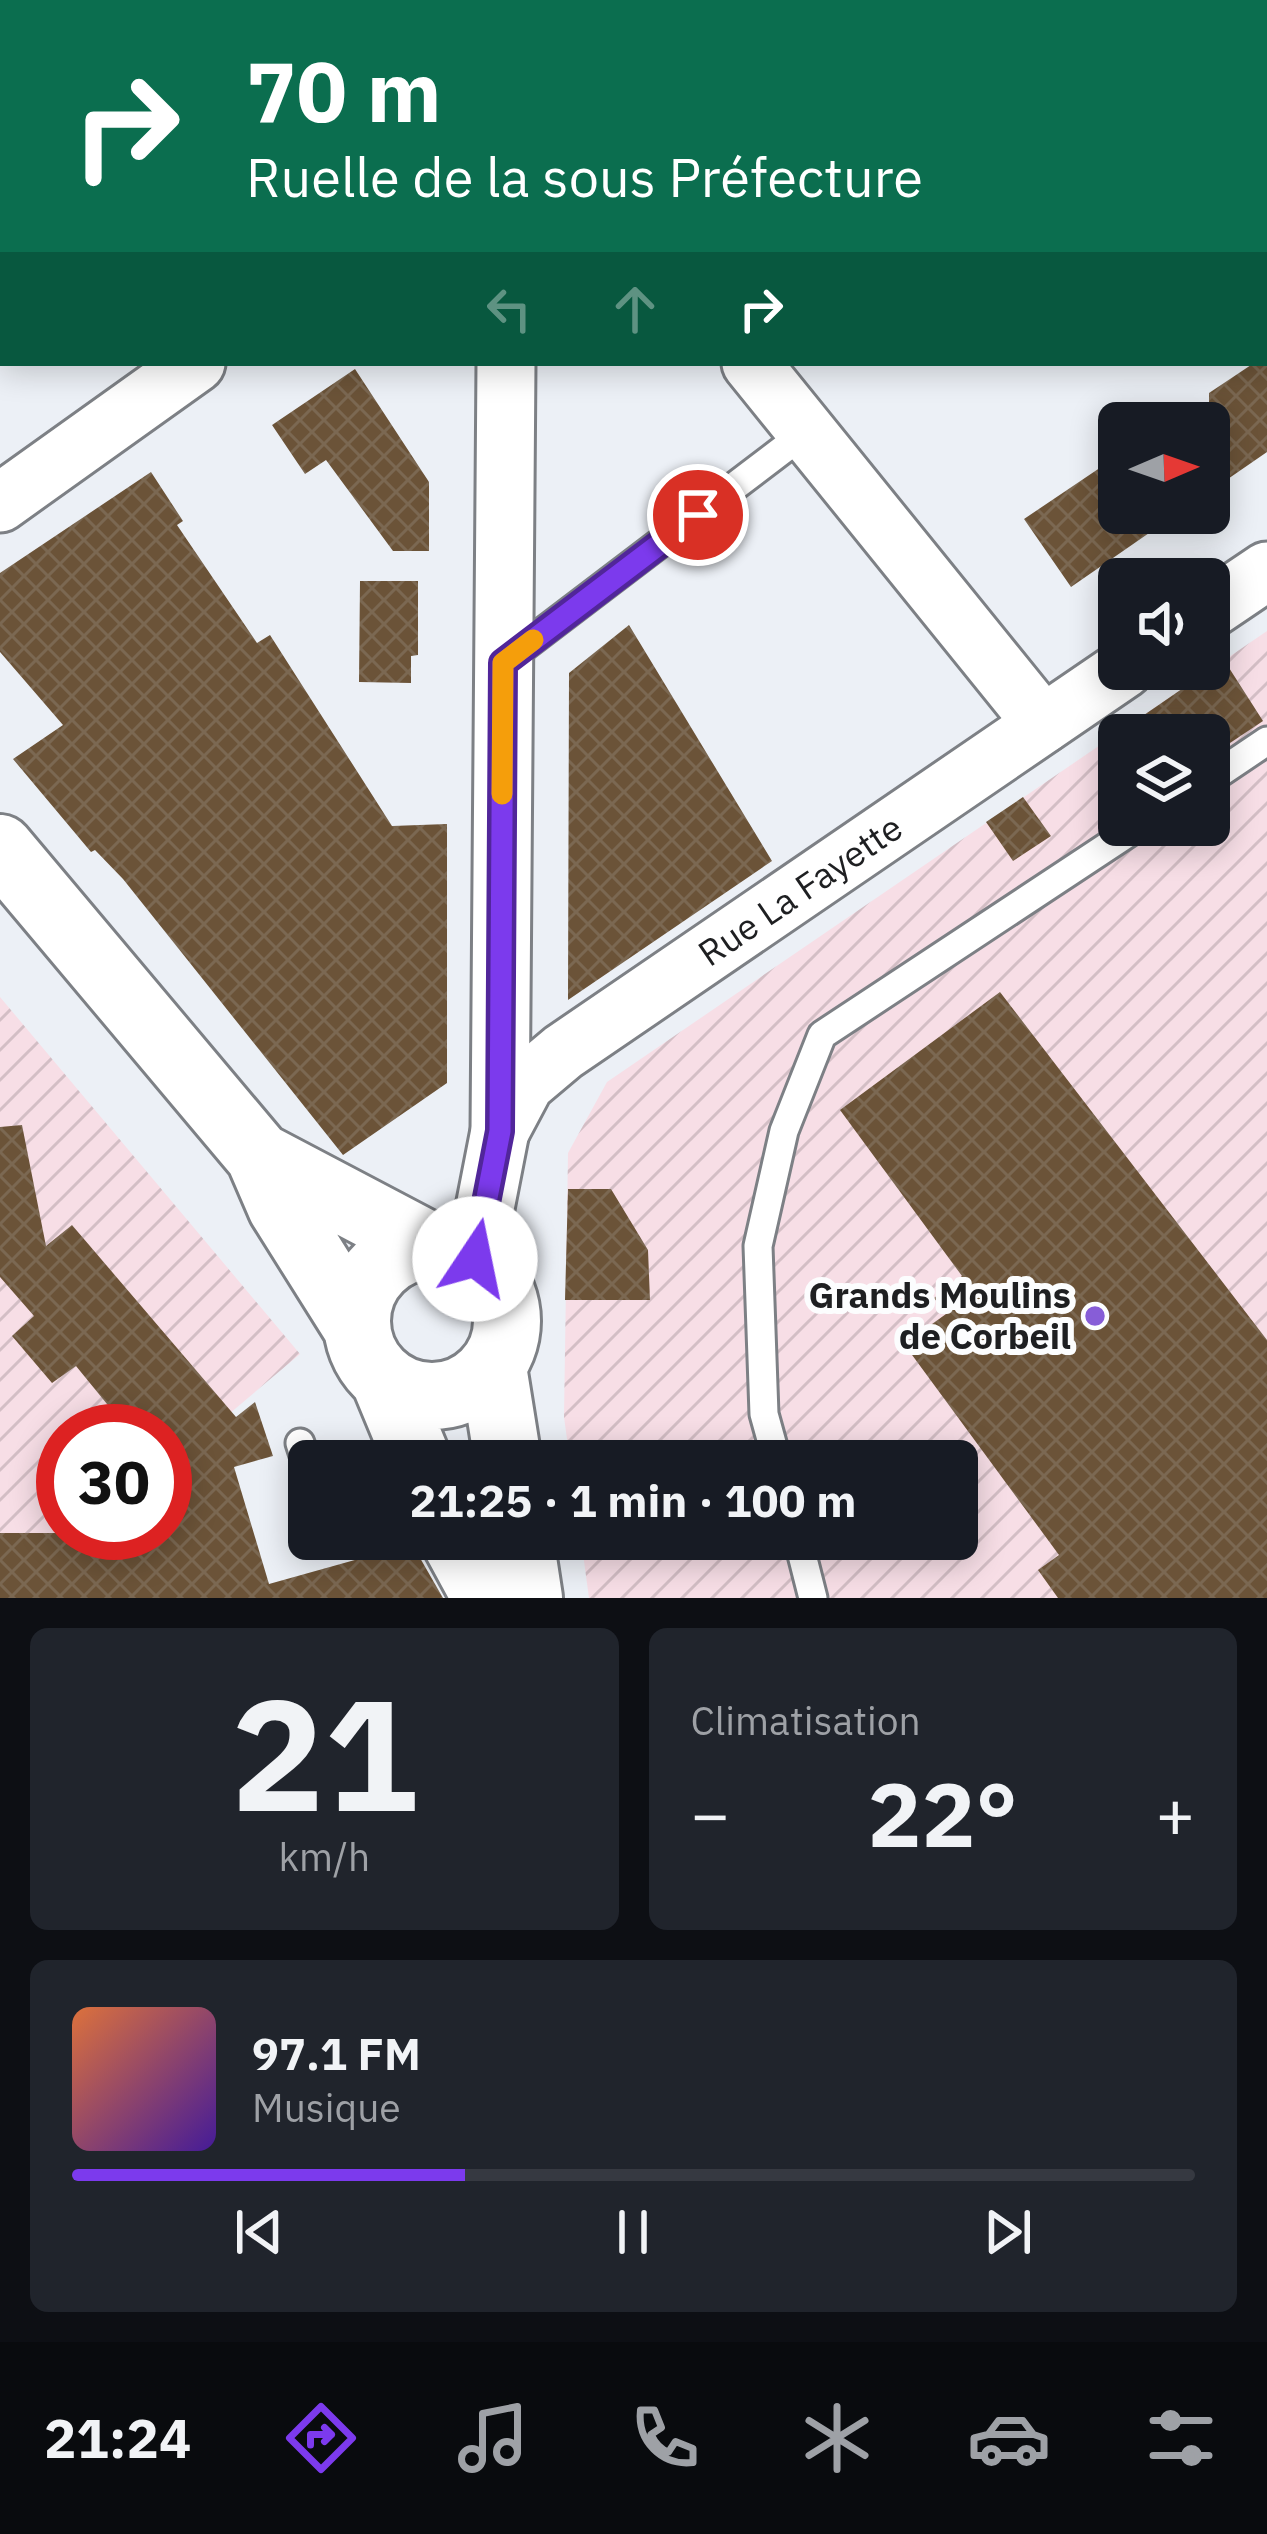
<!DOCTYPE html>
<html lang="fr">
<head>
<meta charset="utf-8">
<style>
  :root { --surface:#171b24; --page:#20242c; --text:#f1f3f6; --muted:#9ea1a6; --line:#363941; --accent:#7c3aed }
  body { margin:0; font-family:"IBM Plex Sans",sans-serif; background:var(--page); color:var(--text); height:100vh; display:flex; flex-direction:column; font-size:45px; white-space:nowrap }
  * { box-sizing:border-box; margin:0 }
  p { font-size:39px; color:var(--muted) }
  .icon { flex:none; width:66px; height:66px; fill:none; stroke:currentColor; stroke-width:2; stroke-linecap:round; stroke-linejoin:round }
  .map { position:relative; height:1598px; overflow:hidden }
  .details { display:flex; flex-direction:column; gap:30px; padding:30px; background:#0d0f14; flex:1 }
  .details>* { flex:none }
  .guide { position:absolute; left:0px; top:0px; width:1269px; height:366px; box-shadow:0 6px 30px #0003; background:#0b6e4f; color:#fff; overflow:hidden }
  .needle { width:78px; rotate:88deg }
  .fabs { position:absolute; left:1098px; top:402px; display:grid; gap:24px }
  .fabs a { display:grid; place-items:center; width:132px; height:132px; border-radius:18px; background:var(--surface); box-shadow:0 6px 30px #0003; font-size:60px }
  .speed { position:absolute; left:36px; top:1404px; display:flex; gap:24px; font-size:60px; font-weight:700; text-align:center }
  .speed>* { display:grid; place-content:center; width:156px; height:156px; border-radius:50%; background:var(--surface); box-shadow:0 6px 30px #0003; line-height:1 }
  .speed .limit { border:18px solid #d22; background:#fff; color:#111 }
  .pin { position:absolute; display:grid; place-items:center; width:102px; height:102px; color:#fff; margin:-51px; border:6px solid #fff; border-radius:50%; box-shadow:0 3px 12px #0007 }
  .me { position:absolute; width:132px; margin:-66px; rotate:11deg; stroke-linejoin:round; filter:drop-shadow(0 0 9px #0008) }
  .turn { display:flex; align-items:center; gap:42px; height:252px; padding:0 48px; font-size:54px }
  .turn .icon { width:156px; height:156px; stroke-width:2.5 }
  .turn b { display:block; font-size:84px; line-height:102px }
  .lanes { display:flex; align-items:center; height:114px; padding:0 48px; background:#0003; justify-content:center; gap:60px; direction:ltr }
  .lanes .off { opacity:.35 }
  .big { font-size:90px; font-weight:700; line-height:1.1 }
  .details .widget { flex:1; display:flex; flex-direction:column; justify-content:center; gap:18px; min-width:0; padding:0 42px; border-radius:18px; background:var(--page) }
  .details .dial { align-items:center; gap:0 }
  .dial b { font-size:156px; line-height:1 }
  .song { display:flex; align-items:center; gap:36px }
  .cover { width:144px; height:144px; border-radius:18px; background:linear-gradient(135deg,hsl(20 70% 55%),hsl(260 70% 35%)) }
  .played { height:12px; border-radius:6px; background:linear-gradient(90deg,var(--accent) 35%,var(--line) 35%) }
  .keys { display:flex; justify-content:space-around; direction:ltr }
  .heat { display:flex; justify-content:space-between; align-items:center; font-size:66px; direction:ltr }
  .details .tiles { flex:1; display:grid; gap:30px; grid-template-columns:1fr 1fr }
  .widget:last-child { grid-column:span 2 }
  .trip { position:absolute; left:288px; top:1440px; width:690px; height:120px; border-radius:18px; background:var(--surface); box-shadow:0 6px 30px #0003; font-weight:700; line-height:120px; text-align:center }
  .tab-bar { display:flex; height:192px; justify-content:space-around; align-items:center; background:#090b0e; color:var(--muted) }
  .tab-bar .icon { width:84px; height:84px }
  .tab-bar .current { color:var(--accent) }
  .tab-bar b { font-size:54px; color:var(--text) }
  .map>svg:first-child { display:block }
  .industrial { fill:url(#industrial-furrows); fill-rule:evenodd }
  .building { fill:url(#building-cross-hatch) }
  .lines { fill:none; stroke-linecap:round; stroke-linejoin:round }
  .service-casing { stroke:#7d8085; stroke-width:33 }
  .minor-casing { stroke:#7d8085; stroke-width:63 }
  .secondary-casing { stroke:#7d8085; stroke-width:72 }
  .service { stroke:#fff; stroke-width:27 }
  .minor { stroke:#fff; stroke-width:57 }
  .secondary { stroke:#fff; stroke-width:66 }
  .route-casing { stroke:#51269a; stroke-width:30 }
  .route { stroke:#7c3aed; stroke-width:21 }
  .slow { stroke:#f59e0b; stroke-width:21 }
  .poi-dot { fill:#875dd7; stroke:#fcfdfe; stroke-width:4.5 }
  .labels { text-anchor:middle; stroke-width:12; stroke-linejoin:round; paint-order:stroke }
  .street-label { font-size:36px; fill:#1e1f21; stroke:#fcfdfe }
  .poi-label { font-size:36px; font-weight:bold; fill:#1e1f21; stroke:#fcfdfe; text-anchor:end }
</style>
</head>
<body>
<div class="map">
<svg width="1267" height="1598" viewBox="0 0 1267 1598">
  <defs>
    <pattern id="industrial-furrows" width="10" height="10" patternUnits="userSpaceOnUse" patternTransform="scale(3)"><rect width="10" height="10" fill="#f7dee6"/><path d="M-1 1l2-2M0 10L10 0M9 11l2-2" fill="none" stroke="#d3bec5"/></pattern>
    <pattern id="building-cross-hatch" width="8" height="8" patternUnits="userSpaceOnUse" patternTransform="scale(3)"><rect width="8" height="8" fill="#6b5338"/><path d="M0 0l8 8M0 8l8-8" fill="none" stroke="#7b6852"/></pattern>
  </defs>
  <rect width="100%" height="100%" fill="#ecf0f6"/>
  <path class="industrial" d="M1267 631V1598H589L581 1539H957V1461H570L564 1417 568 1153 607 1082ZM1119 735H1209V825H1119Z
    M0 997 300 1354 165 1468V1431H63V1533L0 1598Z"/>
  <path class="building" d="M1267 354V452L1209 492V393L1254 363H1266Z
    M355 369 429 482V551H393L326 460 305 474 272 425Z
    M1119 455V513H1178L1071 587 1024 519Z
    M151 472 183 521 177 525 257 643 270 635 392 826 447 824V1083L343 1155 123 879 95 850 91 852 13 759 63 725 0 652V573Z
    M360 581H418V655L411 656V683L359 682Z
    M629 625 772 861 568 1000 569 673Z
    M1224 660 1263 721 1209 757V735H1115Z
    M1023 797 1051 836 1013 861 986 822Z
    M1000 992 1267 1340V1598H1058L1038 1570 1059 1555 904 1344 946 1314 934 1298 962 1276 840 1110Z
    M22 1125 46 1246 72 1225 236 1417 255 1402 273 1456 234 1467 269 1584 412 1544 443 1598H0V1533H165V1431H129L76 1366 52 1383 12 1336 34 1316 0 1277V1127Z
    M568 1189H611L648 1250 650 1300H565Z"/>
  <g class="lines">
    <defs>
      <path id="service" d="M506 660 806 432
        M1209 780 1267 741
        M300 1443 309 1471
        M777 1461 764 1414 758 1246 784 1131 822 1035 1140 825
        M798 1539 813 1598"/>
      <g id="minor">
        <path d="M512 3V0"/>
        <path d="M727 3 731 0"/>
        <path d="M751 363 1043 724"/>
        <path d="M0 503 196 363"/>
        <path d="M1209 610 1267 571"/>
        <path id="s1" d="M500 1131 525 1084 563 1052 1124 669"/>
        <path d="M475 1259 500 1131 506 363"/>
      </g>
      <path id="secondary" d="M0 848 259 1156 281 1207 357 1328
        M259 1156 428 1245
        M357 1321a75 75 0 1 1 150 0a75 75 0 1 1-150 0Z
        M493 1367 508 1461
        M384 1379 418 1461
        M454 1539 486 1598
        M520 1539 529 1598"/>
    </defs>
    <use href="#service" class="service-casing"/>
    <use href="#minor" class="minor-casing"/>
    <use href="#secondary" class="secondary-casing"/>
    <use href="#service" class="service"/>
    <use href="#minor" class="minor"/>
    <use href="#secondary" class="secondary"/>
  </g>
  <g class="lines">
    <defs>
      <path id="route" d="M475 1259 500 1131 503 663 698 515"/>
    </defs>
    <use href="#route" class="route-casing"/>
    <use href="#route" class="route"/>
    <path class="slow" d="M502 794 503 663 533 640"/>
  </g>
  <circle class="poi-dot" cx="1095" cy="1316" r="12"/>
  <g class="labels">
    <g class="street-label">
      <text dy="13" stroke="none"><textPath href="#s1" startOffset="390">Rue La Fayette</textPath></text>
    </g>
    <g class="poi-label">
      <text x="1071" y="1308">Grands Moulins<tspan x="1071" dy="41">de Corbeil</tspan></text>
    </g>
  </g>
</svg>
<div class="fabs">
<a><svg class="needle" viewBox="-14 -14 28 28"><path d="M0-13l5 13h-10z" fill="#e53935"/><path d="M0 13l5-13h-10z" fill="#9ea1a6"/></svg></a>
<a><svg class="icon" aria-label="sound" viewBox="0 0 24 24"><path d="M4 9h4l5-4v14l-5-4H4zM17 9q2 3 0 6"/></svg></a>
<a><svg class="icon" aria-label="layers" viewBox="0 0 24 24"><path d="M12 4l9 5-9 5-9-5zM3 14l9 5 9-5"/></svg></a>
</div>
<div class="speed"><div class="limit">30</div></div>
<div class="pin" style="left:698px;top:515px;background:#d93025"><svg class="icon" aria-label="arrive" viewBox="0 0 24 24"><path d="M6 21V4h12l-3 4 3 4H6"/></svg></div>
<svg class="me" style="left:475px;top:1259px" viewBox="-20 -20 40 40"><circle r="19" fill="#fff"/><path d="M0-13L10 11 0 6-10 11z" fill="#7c3aed"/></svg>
<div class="trip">21:25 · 1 min · 100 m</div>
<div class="guide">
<div class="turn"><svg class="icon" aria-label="right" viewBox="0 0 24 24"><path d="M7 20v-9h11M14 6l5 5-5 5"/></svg><div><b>70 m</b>Ruelle de la sous Préfecture</div></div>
<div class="lanes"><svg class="icon off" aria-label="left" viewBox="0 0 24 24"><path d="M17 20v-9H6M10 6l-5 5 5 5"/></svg><svg class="icon off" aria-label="ahead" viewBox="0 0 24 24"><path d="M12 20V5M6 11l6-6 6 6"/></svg><svg class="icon" aria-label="right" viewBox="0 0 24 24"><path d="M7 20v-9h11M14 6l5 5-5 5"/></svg></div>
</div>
</div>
<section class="details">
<div class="tiles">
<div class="widget dial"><b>21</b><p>km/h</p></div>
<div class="widget"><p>Climatisation</p>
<div class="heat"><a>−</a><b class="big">22°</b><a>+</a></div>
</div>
<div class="widget">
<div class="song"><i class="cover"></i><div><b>97.1 FM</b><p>Musique</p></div></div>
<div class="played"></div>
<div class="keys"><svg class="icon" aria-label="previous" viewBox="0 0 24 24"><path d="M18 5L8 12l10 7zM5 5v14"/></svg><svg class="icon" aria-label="pause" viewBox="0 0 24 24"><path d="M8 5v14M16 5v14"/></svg><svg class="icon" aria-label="next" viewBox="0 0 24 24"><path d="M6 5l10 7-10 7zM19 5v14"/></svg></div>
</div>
</div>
</section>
<nav class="tab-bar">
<b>21:24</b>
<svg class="icon current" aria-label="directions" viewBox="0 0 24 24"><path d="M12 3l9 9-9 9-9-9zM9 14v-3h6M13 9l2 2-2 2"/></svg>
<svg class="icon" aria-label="music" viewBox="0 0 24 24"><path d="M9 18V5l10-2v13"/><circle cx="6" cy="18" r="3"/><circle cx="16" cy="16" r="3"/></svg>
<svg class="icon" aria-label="phone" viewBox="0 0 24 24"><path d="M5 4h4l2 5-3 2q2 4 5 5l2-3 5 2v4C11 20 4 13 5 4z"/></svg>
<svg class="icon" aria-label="climate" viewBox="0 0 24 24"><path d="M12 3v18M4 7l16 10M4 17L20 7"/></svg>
<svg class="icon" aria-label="car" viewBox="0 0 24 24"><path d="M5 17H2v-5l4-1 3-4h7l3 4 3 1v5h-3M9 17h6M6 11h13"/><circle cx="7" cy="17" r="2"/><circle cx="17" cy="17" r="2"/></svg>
<svg class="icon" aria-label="filters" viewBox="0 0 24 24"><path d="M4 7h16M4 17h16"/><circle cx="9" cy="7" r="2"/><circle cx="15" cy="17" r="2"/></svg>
</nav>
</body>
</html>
